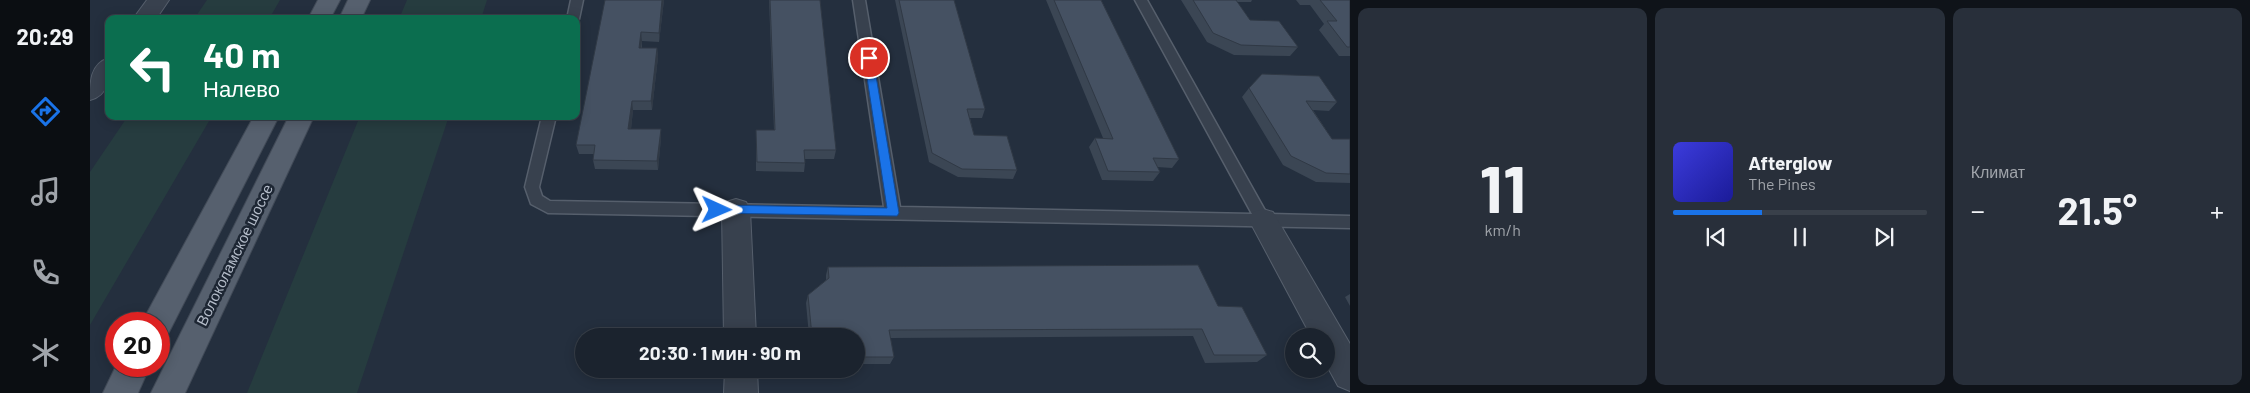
<!DOCTYPE html>
<html lang="ru">
<head>
<meta charset="utf-8">
<style>
  :root { --surface:#1b232e; --page:#282f3a; --text:#f1f3f6; --muted:#a0a4aa; --line:#39404a; --accent:#1a73e8 }
  body { margin:0; font-family:Barlow,sans-serif; background:var(--page); color:var(--text); height:100vh; display:flex; flex-direction:column; font-size:19px; white-space:nowrap }
  * { box-sizing:border-box; margin:0 }
  p { font-size:16px; color:var(--muted) }
  .icon { flex:none; width:28px; height:28px; fill:none; stroke:currentColor; stroke-width:2; stroke-linecap:round; stroke-linejoin:round }
  .map { position:relative; flex:1; overflow:hidden }
  .drawer { display:flex; flex-direction:column; gap:8px; padding:8px; background:#0f1319; width:900px }
  .drawer>* { flex:none }
  .guide { position:absolute; left:15px; top:15px; width:475px; height:105px; border-radius:10px; box-shadow:0 2px 12px #0003,0 0 0 1px var(--line); background:#0b6e4f; color:#fff; overflow:hidden }
  .buttons { position:absolute; left:1195px; top:328px; display:grid; gap:10px }
  .buttons a { display:grid; place-items:center; width:50px; height:50px; border-radius:50%; background:var(--surface); box-shadow:0 2px 12px #0003,0 0 0 1px var(--line); font-size:25px }
  .speed { position:absolute; left:15px; top:312px; display:flex; gap:10px; font-size:25px; font-weight:700; text-align:center }
  .speed>* { display:grid; place-content:center; width:65px; height:65px; border-radius:50%; background:var(--surface); box-shadow:0 2px 12px #0003,0 0 0 1px var(--line); line-height:1 }
  .speed .limit { border:8px solid #d22; background:#fff; color:#111 }
  .pin { position:absolute; display:grid; place-items:center; width:42px; height:42px; color:#fff; margin:-21px; border:2px solid #fff; border-radius:50%; box-shadow:0 1px 5px #0007 }
  .me { position:absolute; width:55px; margin:-28px; rotate:91deg; stroke-linejoin:round; filter:drop-shadow(0 0 4px #0008) }
  .turn { display:flex; align-items:center; gap:18px; height:105px; padding:0 15px; font-size:22px }
  .turn .icon { width:65px; height:65px; stroke-width:2.5 }
  .turn b { display:block; font-size:35px; line-height:42px }
  .big { font-size:38px; font-weight:700; line-height:1.1 }
  .drawer .tile { flex:1; display:flex; flex-direction:column; justify-content:center; gap:8px; min-width:0; padding:0 18px; border-radius:10px; background:var(--page) }
  .drawer .dial { align-items:center; gap:0 }
  .dial b { font-size:65px; line-height:1 }
  .song { display:flex; align-items:center; gap:15px }
  .cover { width:60px; height:60px; border-radius:8px; background:linear-gradient(135deg,hsl(240 70% 55%),hsl(240 70% 35%)) }
  .played { height:5px; border-radius:2px; background:linear-gradient(90deg,var(--accent) 35%,var(--line) 35%) }
  .keys { display:flex; justify-content:space-around; direction:ltr }
  .heat { display:flex; justify-content:space-between; align-items:center; font-size:28px; direction:ltr }
  .drawer .tiles { flex:1; display:grid; gap:8px; grid-template-columns:repeat(3,1fr) }
  .trip { position:absolute; left:485px; top:328px; width:290px; height:50px; border-radius:25px; background:var(--surface); box-shadow:0 2px 12px #0003,0 0 0 1px var(--line); font-weight:700; line-height:50px; text-align:center }
  main { display:flex; flex:1; min-height:0 }
  .menu { display:flex; flex-direction:column; width:90px; justify-content:space-around; align-items:center; background:#0b0e12; color:var(--muted) }
  .menu .icon { width:35px; height:35px }
  .menu .on { color:var(--accent) }
  .menu b { font-size:22px; color:var(--text) }
  .map>svg:first-child { display:block }
  .green { fill:#263c3f }
  .lines { fill:none; stroke-linecap:round; stroke-linejoin:round }
  .lane-casing { stroke:#565f6c; stroke-width:3 }
  .street-casing { stroke:#565f6c; stroke-width:2 }
  .primary-casing { stroke:#414a57; stroke-width:2 }
  .lane { fill:#38414e; fill-rule:evenodd }
  .street { fill:#38414e; fill-rule:evenodd }
  .primary { fill:#56606e; fill-rule:evenodd }
  .wall { fill:#3b4654 }
  .shaded-wall { fill:#303945 }
  .building { fill:#455162; stroke:#303945 }
  .route { fill:#1a73e8; stroke:#114b97 }
  .labels { text-anchor:middle; stroke-width:5; stroke-linejoin:round; paint-order:stroke }
  .street-label { font-size:15px; fill:#b4bcc9; stroke:#1d2633 }
</style>
</head>
<body>
<main>
<nav class="menu">
<b>20:29</b>
<svg class="icon on" aria-label="directions" viewBox="0 0 24 24"><path d="M12 3l9 9-9 9-9-9zM9 14v-3h6M13 9l2 2-2 2"/></svg>
<svg class="icon" aria-label="music" viewBox="0 0 24 24"><path d="M9 18V5l10-2v13"/><circle cx="6" cy="18" r="3"/><circle cx="16" cy="16" r="3"/></svg>
<svg class="icon" aria-label="phone" viewBox="0 0 24 24"><path d="M5 4h4l2 5-3 2q2 4 5 5l2-3 5 2v4C11 20 4 13 5 4z"/></svg>
<svg class="icon" aria-label="climate" viewBox="0 0 24 24"><path d="M12 3v18M4 7l16 10M4 17L20 7"/></svg>
</nav>
<div class="map">
<svg width="1260" height="393" viewBox="0 0 1260 393">
  <rect width="100%" height="100%" fill="#242f3e"/>
  <path class="green" d="M117 0H190L179 19H104Z
    M317 0H397L391 19H309Z
    M38 116H122L0 325V172Z
    M270 116H359L267 393H157Z"/>
  <g class="lines">
    <defs>
      <path id="lane" d="M481 0H493L489 19 486 22V19H477Z
        M763 0H775L810 207 1162 214 1045 0H1057L1177 214 1260 216V228L458 213 441 204 435 187 452 116H466L449 187 452 196 460 201 794 207Z"/>
      <path id="street" d="M57 0H79L66 19H43Z
        M19 58C19 76 20 95 0 100 0 82 0 64 19 58Z
        M646 199 656 202 660 210 666 336H634L632 210 636 202Z
        M1173 209 1183 212 1260 344V391L1248 386 1236 364V336H1221L1159 220 1163 212Z
        M635 369H667L668 393H634Z"/>
      <path id="primary" d="M228 0H250L240 19H218Z
        M258 0H280L271 19H249Z
        M164 116H189L78 334 69 337V324H51Z
        M199 116H224L95 393H61Z
        M26 366H60L48 393H13Z"/>
    </defs>
    <use href="#lane" class="lane-casing"/>
    <use href="#street" class="street-casing"/>
    <use href="#primary" class="primary-casing"/>
    <use href="#lane" class="lane"/>
    <use href="#street" class="street"/>
    <use href="#primary" class="primary"/>
  </g>
  <path class="wall" d="M515 0H574L569 42 552 41V48H567L568 57 562 110H543L541 129 571 138 568 170 505 169 503 160 504 154H489L486 145Z
    M679 0H730L746 150 744 159H715V163L714 172 666 171V130H684Z
    M805 0H864L895 109 892 118H880L884 135 927 170 923 179 868 177 839 162Z
    M956 0H1011L1089 159 1082 168 1067 167 1070 172 1063 181 1012 180 999 147 1005 138H1013Z
    M1091 0H1162L1161 2H1147L1160 20 1208 47 1200 56 1144 55 1117 42Z
    M1206 0H1260V56H1249L1229 30 1234 24 1220 5H1210Z
    M1159 88 1247 102 1239 111 1223 110 1242 139H1260V183L1226 182 1193 165 1152 97Z
    M738 267 1128 306 1177 355 1167 362 1115 363 1103 336 800 338 804 357 800 364H766V336H719L716 303 718 295 736 280V275Z
    M1260 294V306L1255 297Z"/>
  <path class="shaded-wall" d="M572 0H574L569 42V33Z
    M551 32 552 41 550 57 549 48Z
    M567 48 568 57 562 110 561 101Z
    M542 101 543 110 540 138 538 129Z
    M571 129V138L568 170 567 161Z"/>
  <path class="building" d="M515 0H572L569 33 551 32 549 48H567L561 101H542L538 129H571L567 161 503 160 505 145H486Z
    M680 0H730L746 150H714L715 163 667 162 666 130H685Z
    M809 0H864L895 109H877L884 135 917 136 927 170 872 169 842 153Z
    M964 0H1011L1089 159 1063 158 1070 172 1018 171 1005 138 1023 139Z
    M1103 0H1146L1160 20 1189 21 1208 47 1151 45 1123 33Z
    M1230 0H1260V47H1257L1237 21H1247Z
    M1172 74 1229 76 1247 102 1216 101 1242 139H1260V174L1236 173 1201 156 1159 88Z
    M1108 265 1128 306 1152 307 1177 355H1124L1112 329 799 330 804 357H766V336H722L718 295 739 278 738 267Z"/>
  <path class="route" d="M779 55 783 58 809 213 807 216 623 213 622 210 623 207 627 205 797 208 774 58Z"/>
  <g class="labels">
    <g class="street-label">
      <text transform="translate(145 255) rotate(-64)" y="5">Волоколамское шоссе</text>
    </g>
  </g>
</svg>
<div class="buttons">
<a><svg class="icon" aria-label="search" viewBox="0 0 24 24"><circle cx="10" cy="10" r="6"/><path d="M15 15l6 6"/></svg></a>
</div>
<div class="speed"><div class="limit">20</div></div>
<div class="pin" style="left:779px;top:58px;background:#d93025"><svg class="icon" aria-label="arrive" viewBox="0 0 24 24"><path d="M6 21V4h12l-3 4 3 4H6"/></svg></div>
<svg class="me" style="left:627px;top:210px" viewBox="-20 -20 40 40"><path d="M0-17L14 15 0 8-14 15z" fill="#1a73e8" stroke="#fff" stroke-width="4"/></svg>
<div class="trip">20:30 · 1 мин · 90 m</div>
<div class="guide">
<div class="turn"><svg class="icon" aria-label="left" viewBox="0 0 24 24"><path d="M17 20v-9H6M10 6l-5 5 5 5"/></svg><div><b>40 m</b>Налево</div></div>
</div>
</div>
<section class="drawer">
<div class="tiles">
<div class="tile dial"><b>11</b><p>km/h</p></div>
<div class="tile">
<div class="song"><i class="cover"></i><div><b>Afterglow</b><p>The Pines</p></div></div>
<div class="played"></div>
<div class="keys"><svg class="icon" aria-label="previous" viewBox="0 0 24 24"><path d="M18 5L8 12l10 7zM5 5v14"/></svg><svg class="icon" aria-label="pause" viewBox="0 0 24 24"><path d="M8 5v14M16 5v14"/></svg><svg class="icon" aria-label="next" viewBox="0 0 24 24"><path d="M6 5l10 7-10 7zM19 5v14"/></svg></div>
</div>
<div class="tile"><p>Климат</p>
<div class="heat"><a>−</a><b class="big">21.5°</b><a>+</a></div>
</div>
</div>
</section>
</main>
</body>
</html>
